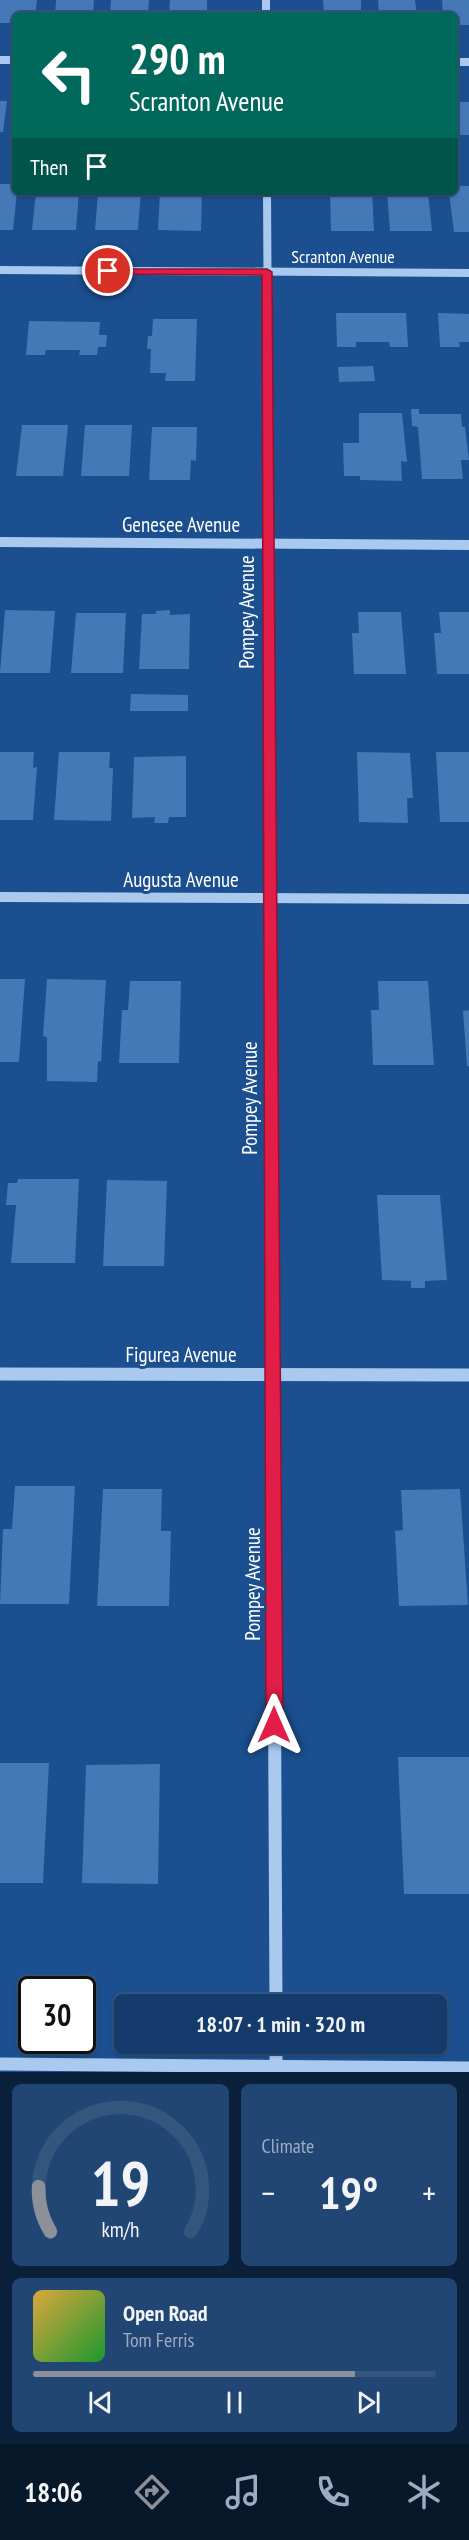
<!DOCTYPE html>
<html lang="en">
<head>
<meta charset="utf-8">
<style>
  :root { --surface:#143b6b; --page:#214673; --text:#f1f3f6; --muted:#9dadc1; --line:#33557e; --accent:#8c9099 }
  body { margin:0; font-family:"PT Sans Narrow",sans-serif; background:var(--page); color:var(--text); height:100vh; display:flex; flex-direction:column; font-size:22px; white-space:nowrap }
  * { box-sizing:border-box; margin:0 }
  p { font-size:20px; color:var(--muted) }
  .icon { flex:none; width:33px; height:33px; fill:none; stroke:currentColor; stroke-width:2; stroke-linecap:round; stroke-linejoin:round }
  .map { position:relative; height:2072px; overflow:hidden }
  .details { display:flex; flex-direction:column; gap:12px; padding:12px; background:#0b203b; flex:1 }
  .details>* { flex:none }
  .guide { position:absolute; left:12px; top:12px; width:446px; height:183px; border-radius:9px; box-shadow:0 2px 4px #0004,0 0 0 2px var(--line); background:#00695c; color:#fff; overflow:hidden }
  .speed { position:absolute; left:18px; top:1976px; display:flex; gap:12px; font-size:30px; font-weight:700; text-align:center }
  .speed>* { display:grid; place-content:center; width:78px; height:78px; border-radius:50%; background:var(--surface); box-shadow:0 2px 4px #0004,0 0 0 2px var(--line); line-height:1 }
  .speed .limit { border:3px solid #111; border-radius:9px; background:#fff; color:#111 }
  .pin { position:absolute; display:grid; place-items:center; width:51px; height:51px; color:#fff; margin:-26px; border:3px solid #fff; border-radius:50%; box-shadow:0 2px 6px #0007 }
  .me { position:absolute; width:66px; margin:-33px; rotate:0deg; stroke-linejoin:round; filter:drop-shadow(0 0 4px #0008) }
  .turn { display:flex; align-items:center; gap:21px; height:126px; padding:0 18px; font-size:27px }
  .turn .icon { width:78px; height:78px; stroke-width:2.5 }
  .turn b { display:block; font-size:42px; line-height:51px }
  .then { display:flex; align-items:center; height:57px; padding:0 18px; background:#0003; gap:12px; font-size:22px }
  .big { font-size:45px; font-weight:600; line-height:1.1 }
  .details .card { flex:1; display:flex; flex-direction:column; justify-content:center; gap:9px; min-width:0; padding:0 21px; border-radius:9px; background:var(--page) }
  .details .dial { align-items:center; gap:0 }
  .dial svg { height:156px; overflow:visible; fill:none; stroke:var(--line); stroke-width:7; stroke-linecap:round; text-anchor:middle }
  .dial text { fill:var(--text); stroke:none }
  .song { display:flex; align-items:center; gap:18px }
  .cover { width:72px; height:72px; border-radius:9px; background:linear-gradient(135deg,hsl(40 70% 55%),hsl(130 70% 35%)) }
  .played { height:6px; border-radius:3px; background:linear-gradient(90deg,var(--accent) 80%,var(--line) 80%) }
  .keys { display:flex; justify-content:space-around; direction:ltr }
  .heat { display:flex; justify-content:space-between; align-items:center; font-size:33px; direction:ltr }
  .details .tiles { flex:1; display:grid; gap:12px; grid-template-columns:1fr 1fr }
  .card:last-child { grid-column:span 2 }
  .trip { position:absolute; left:114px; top:1994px; width:333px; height:60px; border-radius:9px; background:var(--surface); box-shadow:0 2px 4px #0004,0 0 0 2px var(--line); font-weight:600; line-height:60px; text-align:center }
  .tabs { display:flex; height:96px; justify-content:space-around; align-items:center; background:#08182b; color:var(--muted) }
  .tabs .icon { width:42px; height:42px }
  .tabs .selected { color:var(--accent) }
  .tabs b { font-size:27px; color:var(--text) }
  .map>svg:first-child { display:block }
  .building { fill:#4478b7 }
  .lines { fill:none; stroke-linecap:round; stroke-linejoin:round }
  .minor-far2 { stroke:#a9c9ee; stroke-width:8 }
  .minor-far1 { stroke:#a9c9ee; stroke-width:10 }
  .minor { stroke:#a9c9ee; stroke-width:13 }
  .route { fill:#e11d48; stroke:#92132f; stroke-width:1.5 }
  .labels { text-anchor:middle; stroke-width:6; stroke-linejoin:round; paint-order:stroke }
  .far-street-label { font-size:18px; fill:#fff; stroke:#1b4f8f }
  .street-label { font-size:21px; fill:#fff; stroke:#1b4f8f }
</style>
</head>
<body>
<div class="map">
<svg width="469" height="2072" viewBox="0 0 469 2072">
  <rect width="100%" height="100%" fill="#1b4f8f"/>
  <path class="building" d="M0 0H37L35 15H15V23H0Z
    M56 0H94L93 15H55Z
    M111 0H149L148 15H110Z
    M170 0H207V15H169Z
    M323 0H361V15H324Z
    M378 0H415L417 15H379Z
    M442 0H469V25H454V15H443Z
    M0 101H7L3 132H0Z
    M454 102H469V135H457Z
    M0 184H15V192H17L13 230H0Z
    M454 186H469V232H454L449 192H454Z
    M36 192H79L76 230H32Z
    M98 192H141L138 230H95Z
    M160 192H202L201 231 158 230Z
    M330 192H372L374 231H331Z
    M387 192H428L432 231H390Z
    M336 313H406L408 347H390L389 342H356V347H337Z
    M438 313 469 314V342H459L460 347H440Z
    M153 319H197L195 381H165L166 373H150L151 349H147L148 336H152Z
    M29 321 100 322 99 335H107L106 347H98L97 355H79L80 350H46L45 355H26Z
    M373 366 375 381 339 382 338 367Z
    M411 409H419V414H461L462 427H465L469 460H461L463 479H422L418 427 412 426Z
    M359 413H402L407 462 401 461 402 481 360 480V476H344L343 443H359Z
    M22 425H68L63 476H16Z
    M85 425H132L129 476H81Z
    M152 427H197L196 461 191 460 190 480H149Z
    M5 610 55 611 50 673H0Z
    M170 610V615L190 614 189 669H139L142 614H156V611Z
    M358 612H401L406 674H354L352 633H359Z
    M439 612H469V674H437L434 633H441Z
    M76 613H126L123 673H71Z
    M131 694 188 695V711H130Z
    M0 752H34L33 768 37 767 33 820H0Z
    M59 752H110L109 768H113L111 821 54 820Z
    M357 752 410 753 413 798H407L408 823 359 822Z
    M436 752H469V822H440Z
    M186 756V817H169L168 823H154L155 817 132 818 134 757Z
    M0 979H25L19 1062H0Z
    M47 979 106 980 101 1062 98 1061 97 1082 47 1081V1037L43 1036Z
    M130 981H181L179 1063H119L122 1010H128Z
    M378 981H428L434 1065H373L371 1010H379Z
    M469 1010V1066H467L463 1011Z
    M18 1179H79L75 1263H11L16 1205H6L8 1183H17Z
    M107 1180 167 1181 164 1266H103Z
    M377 1195H440L447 1280 425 1281V1288H411V1281L382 1280Z
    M15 1486H75L69 1604H0L3 1529H12Z
    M103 1489H162L161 1531H171L169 1606H97Z
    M460 1489 468 1605 399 1606 395 1531 403 1530 401 1490Z
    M398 1757H469V1894H404Z
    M0 1763H49L43 1883H0Z
    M160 1764 158 1884 82 1883 86 1765Z"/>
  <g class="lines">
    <path class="minor-far2" d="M266 0V15
      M0 60H15
      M454 62H469
      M267 192 269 522
      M0 270 469 273"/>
    <path class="minor-far1" d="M269 520 272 1197
      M0 542 469 545
      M0 897 469 899"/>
    <path class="minor" d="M272 1196 276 2004
      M0 1374 469 1375
      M276 2043V2072
      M0 2064 469 2068"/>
  </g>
  <path class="route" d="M105 269H267L272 272 283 1725 280 1731 274 1734 268 1731 266 1725 262 275 108 274 103 271Z"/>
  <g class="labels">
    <g class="far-street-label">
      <text x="343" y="263">Scranton Avenue</text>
    </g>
    <g class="street-label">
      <text x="181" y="532">Genesee Avenue</text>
      <text transform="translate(247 612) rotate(-90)" y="7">Pompey Avenue</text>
      <text x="181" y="887">Augusta Avenue</text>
      <text transform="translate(250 1098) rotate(-90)" y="7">Pompey Avenue</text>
      <text x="181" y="1362">Figurea Avenue</text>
      <text transform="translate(253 1584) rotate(-90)" y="7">Pompey Avenue</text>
    </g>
  </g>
</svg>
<div class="speed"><div class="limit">30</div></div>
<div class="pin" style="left:108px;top:271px;background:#d93025"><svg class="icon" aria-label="arrive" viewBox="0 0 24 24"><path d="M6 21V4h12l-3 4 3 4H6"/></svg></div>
<svg class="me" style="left:274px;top:1725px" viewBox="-20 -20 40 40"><path d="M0-17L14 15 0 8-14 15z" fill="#e11d48" stroke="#fff" stroke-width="4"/></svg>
<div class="trip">18:07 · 1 min · 320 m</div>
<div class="guide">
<div class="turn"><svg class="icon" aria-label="left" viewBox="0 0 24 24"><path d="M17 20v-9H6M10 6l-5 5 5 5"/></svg><div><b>290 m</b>Scranton Avenue</div></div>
<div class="then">Then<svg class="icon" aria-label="arrive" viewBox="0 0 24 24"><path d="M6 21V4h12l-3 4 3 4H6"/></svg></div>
</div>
</div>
<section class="details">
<div class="tiles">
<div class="card dial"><svg viewBox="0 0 100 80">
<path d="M14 69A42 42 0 1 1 86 69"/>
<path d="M14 69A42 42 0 0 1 8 46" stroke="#8c9099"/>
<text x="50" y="56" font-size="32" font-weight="700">19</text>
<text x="50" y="72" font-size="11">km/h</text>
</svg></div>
<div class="card"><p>Climate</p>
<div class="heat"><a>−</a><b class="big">19°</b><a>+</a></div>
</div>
<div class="card">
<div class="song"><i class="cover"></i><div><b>Open Road</b><p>Tom Ferris</p></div></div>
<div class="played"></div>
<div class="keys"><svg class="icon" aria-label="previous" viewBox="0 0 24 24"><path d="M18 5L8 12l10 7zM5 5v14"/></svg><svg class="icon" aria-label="pause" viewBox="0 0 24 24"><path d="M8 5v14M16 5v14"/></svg><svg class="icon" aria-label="next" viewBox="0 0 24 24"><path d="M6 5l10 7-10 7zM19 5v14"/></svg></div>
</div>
</div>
</section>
<nav class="tabs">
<b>18:06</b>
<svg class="icon selected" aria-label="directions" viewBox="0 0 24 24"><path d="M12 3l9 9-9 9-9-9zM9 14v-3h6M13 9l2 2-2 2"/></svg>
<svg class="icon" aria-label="music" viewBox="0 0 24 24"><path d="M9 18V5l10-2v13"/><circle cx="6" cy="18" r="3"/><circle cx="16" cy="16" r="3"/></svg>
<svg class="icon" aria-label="phone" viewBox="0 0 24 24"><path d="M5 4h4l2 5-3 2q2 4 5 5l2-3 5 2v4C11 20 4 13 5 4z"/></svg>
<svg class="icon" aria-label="climate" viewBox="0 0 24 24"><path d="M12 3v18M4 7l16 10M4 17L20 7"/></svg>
</nav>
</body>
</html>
